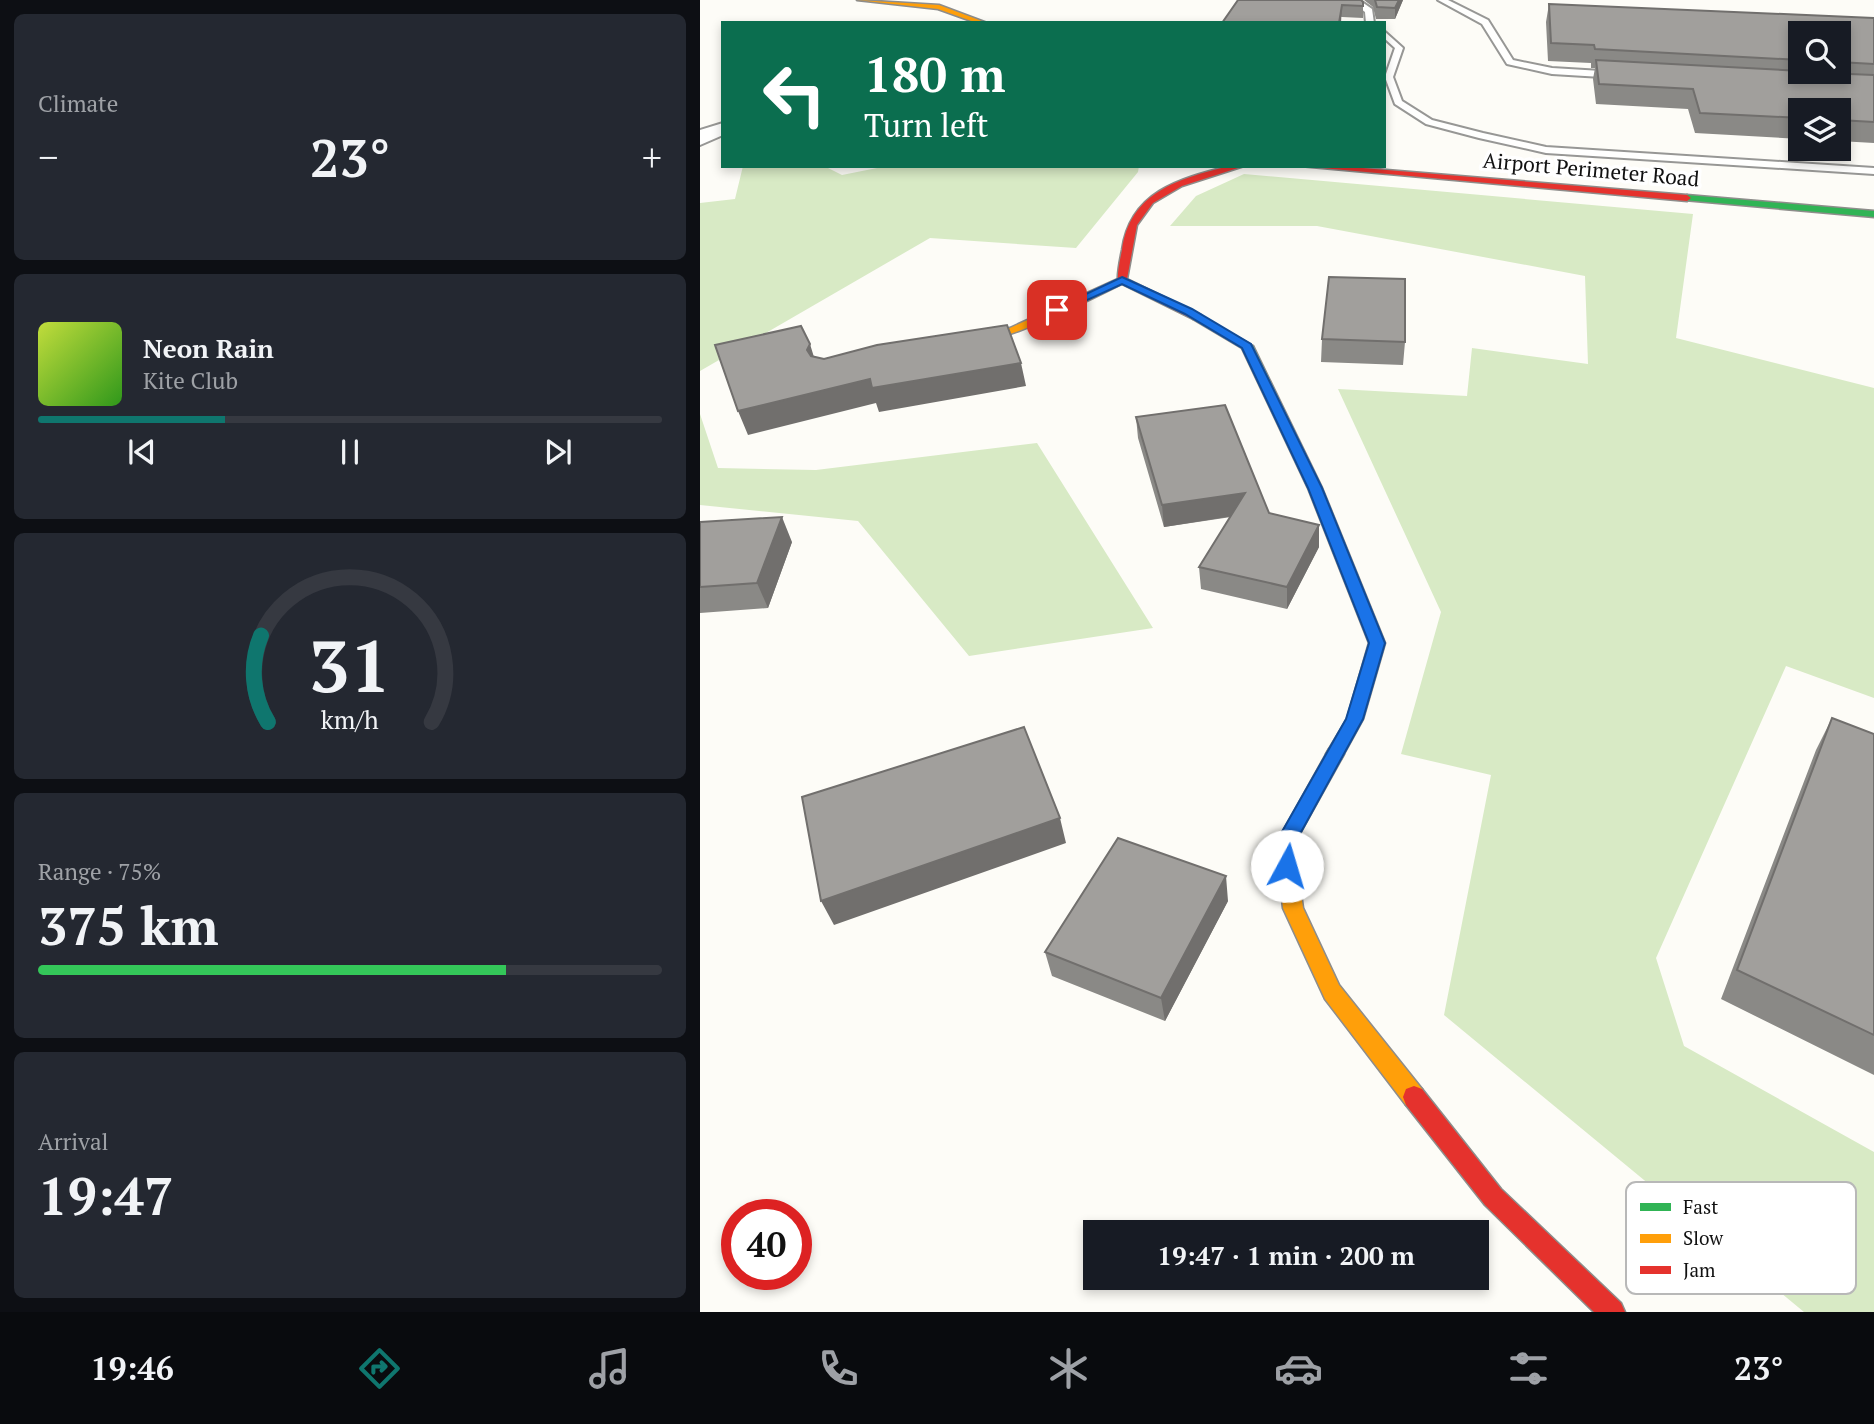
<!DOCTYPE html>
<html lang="en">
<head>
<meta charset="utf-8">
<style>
  :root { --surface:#171b24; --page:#242831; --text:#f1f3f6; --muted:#9ea1a6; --line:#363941; --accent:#0f766e }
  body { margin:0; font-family:"PT Serif",serif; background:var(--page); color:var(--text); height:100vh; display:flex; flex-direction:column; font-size:26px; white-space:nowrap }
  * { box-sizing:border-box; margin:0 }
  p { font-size:23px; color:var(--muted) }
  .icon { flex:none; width:38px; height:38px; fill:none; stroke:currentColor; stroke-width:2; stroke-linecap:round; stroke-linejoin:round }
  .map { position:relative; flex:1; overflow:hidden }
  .drawer { display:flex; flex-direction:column; gap:14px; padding:14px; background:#0d0f14; width:700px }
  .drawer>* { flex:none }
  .top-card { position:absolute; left:21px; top:21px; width:665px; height:147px; border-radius:0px; box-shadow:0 4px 10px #0003; background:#0b6e4f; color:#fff; overflow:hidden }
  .buttons { position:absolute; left:1088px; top:21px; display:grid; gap:14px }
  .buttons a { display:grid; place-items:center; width:63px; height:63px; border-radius:0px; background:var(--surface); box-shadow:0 4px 10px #0003; font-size:35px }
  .speed { position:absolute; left:21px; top:1199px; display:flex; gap:14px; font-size:35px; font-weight:700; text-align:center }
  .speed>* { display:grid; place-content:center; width:91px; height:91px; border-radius:50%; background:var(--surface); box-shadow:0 4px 10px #0003; line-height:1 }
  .speed .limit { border:10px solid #d22; background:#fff; color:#111 }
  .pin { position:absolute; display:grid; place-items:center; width:60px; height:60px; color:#fff; margin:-30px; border-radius:14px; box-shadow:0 4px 10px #0006 }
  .me { position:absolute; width:77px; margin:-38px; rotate:6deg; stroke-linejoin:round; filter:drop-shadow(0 0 5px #0008) }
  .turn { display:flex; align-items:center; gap:24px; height:147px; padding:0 28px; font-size:32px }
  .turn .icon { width:91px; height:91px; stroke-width:2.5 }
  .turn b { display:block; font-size:49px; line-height:60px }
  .big { font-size:52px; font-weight:800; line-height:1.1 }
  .drawer .widget { flex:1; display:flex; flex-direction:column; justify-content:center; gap:10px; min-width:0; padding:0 24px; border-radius:10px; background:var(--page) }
  .drawer .dial { align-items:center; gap:0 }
  .dial svg { height:182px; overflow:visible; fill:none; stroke:var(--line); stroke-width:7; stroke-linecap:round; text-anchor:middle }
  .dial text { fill:var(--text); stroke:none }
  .song { display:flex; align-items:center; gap:21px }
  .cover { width:84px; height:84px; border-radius:10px; background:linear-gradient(135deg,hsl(70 70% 55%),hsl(110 70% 35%)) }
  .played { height:7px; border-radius:4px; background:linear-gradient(90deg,var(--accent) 30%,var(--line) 30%) }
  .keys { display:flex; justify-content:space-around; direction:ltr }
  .heat { display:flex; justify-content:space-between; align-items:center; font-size:38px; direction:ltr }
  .charge { height:10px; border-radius:5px; background:linear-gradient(90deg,#34c759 75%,var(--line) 0) }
  .trip { position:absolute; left:383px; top:1220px; width:406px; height:70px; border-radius:0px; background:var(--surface); box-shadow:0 4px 10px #0003; font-weight:800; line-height:70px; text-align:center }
  .menu { display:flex; height:112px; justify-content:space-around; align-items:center; background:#090b0e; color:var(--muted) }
  .menu .icon { width:49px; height:49px }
  .menu .active { color:var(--accent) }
  .menu b { font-size:32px; color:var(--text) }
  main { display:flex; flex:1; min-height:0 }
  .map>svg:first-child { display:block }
  .forest { fill:#d8eac5 }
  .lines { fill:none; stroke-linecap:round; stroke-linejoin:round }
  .lane-casing { stroke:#979795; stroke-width:4 }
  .street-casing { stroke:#979795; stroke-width:4 }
  .fast-casing { stroke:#8e8d8b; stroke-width:3 }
  .slow-casing { stroke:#8e8d8b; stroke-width:3 }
  .jam-casing { stroke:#8e8d8b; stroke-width:3 }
  .lane { fill:#fffffe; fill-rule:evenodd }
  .street { fill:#fffffe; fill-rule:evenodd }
  .fast { fill:#30b455; fill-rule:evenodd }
  .slow { fill:#ff9f0a; fill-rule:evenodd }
  .jam { fill:#e5322d; fill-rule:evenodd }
  .wall { fill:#8a8986; fill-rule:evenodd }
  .shaded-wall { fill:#716f6d }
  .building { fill:#a19f9c; stroke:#716f6d; stroke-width:2 }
  .route { fill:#1a73e8; stroke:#114b97; stroke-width:2 }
  .labels { text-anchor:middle; stroke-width:7; stroke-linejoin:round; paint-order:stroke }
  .far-street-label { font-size:21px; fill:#111; stroke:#fff }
  .key { fill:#fff; stroke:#b8b8b8; stroke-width:2 }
  .key-label { font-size:19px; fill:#111 }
</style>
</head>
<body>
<main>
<section class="drawer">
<div class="widget"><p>Climate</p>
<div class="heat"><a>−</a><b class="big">23°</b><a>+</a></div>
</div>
<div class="widget">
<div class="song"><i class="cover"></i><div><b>Neon Rain</b><p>Kite Club</p></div></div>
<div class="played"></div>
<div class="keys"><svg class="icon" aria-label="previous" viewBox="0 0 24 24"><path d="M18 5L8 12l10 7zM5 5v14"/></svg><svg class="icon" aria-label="pause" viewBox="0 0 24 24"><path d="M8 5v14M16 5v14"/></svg><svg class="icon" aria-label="next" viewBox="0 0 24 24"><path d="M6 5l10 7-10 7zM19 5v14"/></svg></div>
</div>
<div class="widget dial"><svg viewBox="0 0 100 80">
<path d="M14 69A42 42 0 1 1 86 69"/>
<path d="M14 69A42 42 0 0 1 11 31" stroke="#0f766e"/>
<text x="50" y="56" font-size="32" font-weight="700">31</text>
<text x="50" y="72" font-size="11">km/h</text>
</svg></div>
<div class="widget"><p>Range · 75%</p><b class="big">375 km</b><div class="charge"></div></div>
<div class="widget"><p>Arrival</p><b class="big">19:47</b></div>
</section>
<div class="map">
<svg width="1174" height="1312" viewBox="0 0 1174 1312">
  <rect width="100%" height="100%" fill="#fdfcf7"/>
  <path class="forest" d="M43 166H124L142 175 187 166H439L438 172 376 248 230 238 0 371V203L35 199Z
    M544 174 993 214 976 338 1174 388V698L1086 666 956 958 984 1046 1174 1152V1312H1104L744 1015 791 775 701 754 741 612 638 389 767 396 772 348 888 364 885 276 617 226H470L496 196Z
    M0 414 18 468 116 470 337 443 453 628 269 656 158 521 0 505Z"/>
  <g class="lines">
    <defs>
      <path id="lane" d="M650 0H659L672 9 674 23H666L665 12Z
        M738 0H748L788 20 813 60 852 68 918 72 922 75 918 78 852 74 807 64 782 24Z
        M684 31 703 48 693 77 702 101 732 120 783 133 846 147 1174 168V174L846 153 779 138 726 124 695 104 685 77 695 48 684 38Z"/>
      <path id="street" d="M23 123V135L0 145V130Z"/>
      <path id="fast" d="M987 195 1174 211V217L984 200 983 198Z
        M497 314 553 346 622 488 685 643 663 719 641 759H629L626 754 647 719 669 643 608 488 542 348 493 319 492 317Z"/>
      <path id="slow" d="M157 0 239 5 287 23H277L238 9Z
        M422 277 426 278V282C396 296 279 359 252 340 261 334 296 332 310 328Z
        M635 747 641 749 644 754 594 844 603 908 639 985 722 1089 725 1097 722 1105 714 1108 706 1105 625 999 583 908 576 844 629 749Z"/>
      <path id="jam" d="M529 166H544L482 186 453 203 437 225 427 279 501 315V319H493L418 282C417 273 420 260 422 250 430 192 478 179 529 166Z
        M600 166H638L987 195 991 198 987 201Z
        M714 1086 722 1089 801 1189 921 1303 925 1312H894L785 1205 706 1105 703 1097 706 1089Z"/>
    </defs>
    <use href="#lane" class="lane-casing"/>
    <use href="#street" class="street-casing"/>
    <use href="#fast" class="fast-casing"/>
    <use href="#slow" class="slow-casing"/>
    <use href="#jam" class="jam-casing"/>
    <use href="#lane" class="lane"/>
    <use href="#street" class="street"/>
    <use href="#fast" class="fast"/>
    <use href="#slow" class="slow"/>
    <use href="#jam" class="jam"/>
  </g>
  <path class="wall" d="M538 0 663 6V18L642 17Z
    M664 0H703L695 19H676L673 7Z
    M849 4 1174 18V143L1139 141V110H1101V139L995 133 988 109 896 104 893 79 895 68H891V63L848 61 846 22ZM1101 33H1139V72H1101Z
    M622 339 705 342 703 365 621 362Z
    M436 417 569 513 619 525V547L587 609 501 589 499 567 531 517 464 527 438 438Z
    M0 522 92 542 68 608 0 613Z
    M1132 718 1174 734V1075L1021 999 1116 750Z
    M528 901 465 1021 352 976 345 952Z"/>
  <path class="shaded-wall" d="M699 0H703L695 19V8Z
    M642 5 641 23H639Z
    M110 344 117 367 107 350Z
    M321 363 326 386 179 412 176 403 48 435 38 411 170 379Z
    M545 493 546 514 464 527 462 505Z
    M82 517 92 542 68 608 57 583Z
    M619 525V547L587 609V587Z
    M360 818 366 843 134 925 121 901Z
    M526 876 528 901 465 1021 461 998Z"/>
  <path class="building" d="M538 0H661L663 2V6L642 5 639 23H522Z
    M675 0H699L695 8 677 7Z
    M849 4 1174 18V64L1139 62V33H1101V60L895 49 894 45 851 43Z
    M896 60 1101 71V72L1174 75V122L1139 120V110H1101V118L1000 113 993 89 899 84Z
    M629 277 705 279V342L622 339Z
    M307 325 321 363 172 388 170 379 38 411 15 345 101 326 110 344 107 350 111 356 124 359 177 345Z
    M525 405 569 513 619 525 587 587 499 567 545 493 462 505 436 417Z
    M82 517 57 583 0 587V522Z
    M1132 718 1174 734V1035L1037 970Z
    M324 727 360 818 121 901 102 797Z
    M418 838 526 876 461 998 345 952Z"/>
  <path class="route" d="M422 277 492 309 551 344 622 488 685 643 663 719 594 845 597 866 594 871 587 873 581 871 575 844 646 719 669 643 608 488 542 348 485 314 422 284 361 312 352 310Z"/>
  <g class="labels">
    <g class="far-street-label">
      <text transform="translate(891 170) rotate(5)" y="7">Airport Perimeter Road</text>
    </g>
  </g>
  <rect x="926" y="1182" width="230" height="112" rx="10" class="key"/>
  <rect x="940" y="1203" width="31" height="8" fill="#30b455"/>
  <rect x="940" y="1234" width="31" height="9" fill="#ff9f0a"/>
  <rect x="940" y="1266" width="31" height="8" fill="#e5322d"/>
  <g class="key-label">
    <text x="983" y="1214">Fast</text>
    <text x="983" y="1245">Slow</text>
    <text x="983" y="1277">Jam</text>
  </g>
</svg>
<div class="buttons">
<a><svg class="icon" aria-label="search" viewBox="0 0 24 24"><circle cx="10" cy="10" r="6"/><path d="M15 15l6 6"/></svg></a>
<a><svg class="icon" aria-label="layers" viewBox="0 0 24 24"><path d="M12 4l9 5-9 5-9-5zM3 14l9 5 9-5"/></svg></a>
</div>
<div class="speed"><div class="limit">40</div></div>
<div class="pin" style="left:357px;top:310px;background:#d93025"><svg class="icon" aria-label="arrive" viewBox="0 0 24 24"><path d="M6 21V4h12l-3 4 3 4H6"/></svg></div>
<svg class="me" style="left:587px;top:866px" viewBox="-20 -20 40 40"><circle r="19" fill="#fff"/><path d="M0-13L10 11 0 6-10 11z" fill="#1a73e8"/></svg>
<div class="trip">19:47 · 1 min · 200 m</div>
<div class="top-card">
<div class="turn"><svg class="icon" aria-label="left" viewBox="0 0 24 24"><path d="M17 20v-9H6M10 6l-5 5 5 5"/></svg><div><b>180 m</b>Turn left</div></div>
</div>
</div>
</main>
<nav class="menu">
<b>19:46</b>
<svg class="icon active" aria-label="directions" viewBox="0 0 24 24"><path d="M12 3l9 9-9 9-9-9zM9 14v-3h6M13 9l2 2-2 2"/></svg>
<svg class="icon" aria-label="music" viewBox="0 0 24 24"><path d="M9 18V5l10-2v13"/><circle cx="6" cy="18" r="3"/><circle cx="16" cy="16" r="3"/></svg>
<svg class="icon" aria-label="phone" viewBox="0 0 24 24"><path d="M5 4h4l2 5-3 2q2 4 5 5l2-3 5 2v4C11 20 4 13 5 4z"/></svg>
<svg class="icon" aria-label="climate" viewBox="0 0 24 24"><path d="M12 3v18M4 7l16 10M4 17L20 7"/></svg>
<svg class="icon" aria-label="car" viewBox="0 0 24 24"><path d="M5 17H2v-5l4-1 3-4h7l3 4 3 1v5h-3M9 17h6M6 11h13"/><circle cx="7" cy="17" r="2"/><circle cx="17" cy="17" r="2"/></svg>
<svg class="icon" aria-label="filters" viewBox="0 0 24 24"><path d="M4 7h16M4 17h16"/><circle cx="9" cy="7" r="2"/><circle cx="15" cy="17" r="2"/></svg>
<b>23°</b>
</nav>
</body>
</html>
